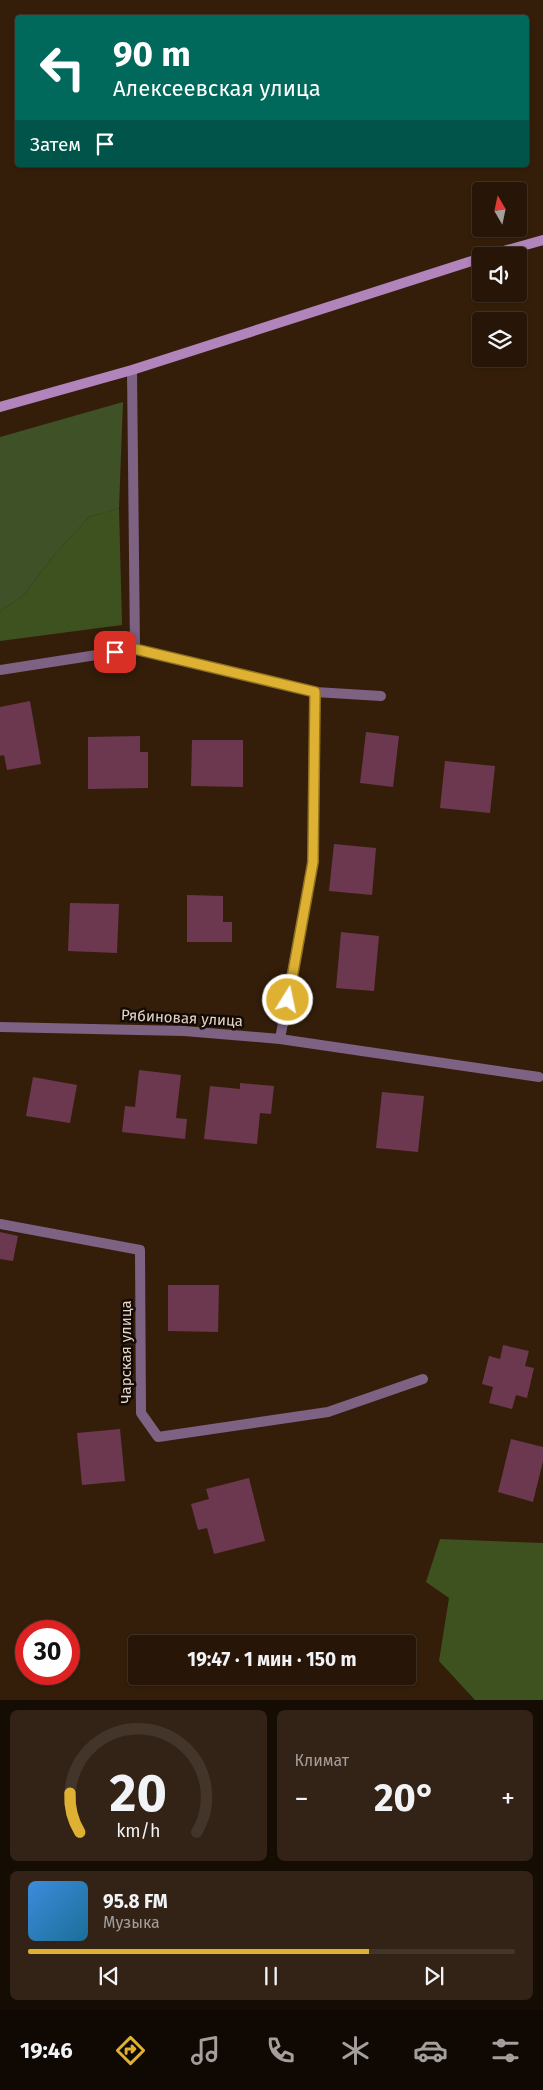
<!DOCTYPE html>
<html lang="ru">
<head>
<meta charset="utf-8">
<style>
  :root { --surface:#271608; --page:#332316; --text:#f1f3f6; --muted:#a49f9c; --line:#433529; --accent:#deb133 }
  body { margin:0; font-family:"Fira Sans",sans-serif; background:var(--page); color:var(--text); height:100vh; display:flex; flex-direction:column; font-size:19px; white-space:nowrap }
  * { box-sizing:border-box; margin:0 }
  p { font-size:16px; color:var(--muted) }
  .icon { flex:none; width:28px; height:28px; fill:none; stroke:currentColor; stroke-width:2; stroke-linecap:round; stroke-linejoin:round }
  .map { position:relative; height:1700px; overflow:hidden }
  .sheet { display:flex; flex-direction:column; gap:10px; padding:10px; background:#150c04; flex:1 }
  .sheet>* { flex:none }
  .hud { position:absolute; left:15px; top:15px; width:514px; height:152px; border-radius:5px; box-shadow:0 1px 4px #0004,0 0 0 1px var(--line); background:#00695c; color:#fff; overflow:hidden }
  .needle { width:32px; rotate:351deg }
  .buttons { position:absolute; left:472px; top:182px; display:grid; gap:10px }
  .buttons a { display:grid; place-items:center; width:55px; height:55px; border-radius:5px; background:var(--surface); box-shadow:0 1px 4px #0004,0 0 0 1px var(--line); font-size:25px }
  .speed { position:absolute; left:15px; top:1620px; display:flex; gap:10px; font-size:25px; font-weight:700; text-align:center }
  .speed>* { display:grid; place-content:center; width:65px; height:65px; border-radius:50%; background:var(--surface); box-shadow:0 1px 4px #0004,0 0 0 1px var(--line); line-height:1 }
  .speed .limit { border:8px solid #d22; background:#fff; color:#111 }
  .pin { position:absolute; display:grid; place-items:center; width:42px; height:42px; color:#fff; margin:-21px; border-radius:10px; box-shadow:0 2px 8px #0006 }
  .me { position:absolute; width:55px; margin:-28px; rotate:10deg; stroke-linejoin:round; filter:drop-shadow(0 0 4px #0008) }
  .turn { display:flex; align-items:center; gap:18px; height:105px; padding:0 15px; font-size:22px }
  .turn .icon { width:65px; height:65px; stroke-width:2.5 }
  .turn b { display:block; font-size:35px; line-height:42px }
  .then { display:flex; align-items:center; height:48px; padding:0 15px; background:#0003; gap:10px; font-size:19px }
  .big { font-size:38px; font-weight:700; line-height:1.1 }
  .sheet .tile { flex:1; display:flex; flex-direction:column; justify-content:center; gap:8px; min-width:0; padding:0 18px; border-radius:8px; background:var(--page) }
  .sheet .dial { align-items:center; gap:0 }
  .dial svg { height:130px; overflow:visible; fill:none; stroke:var(--line); stroke-width:7; stroke-linecap:round; text-anchor:middle }
  .dial text { fill:var(--text); stroke:none }
  .song { display:flex; align-items:center; gap:15px }
  .cover { width:60px; height:60px; border-radius:8px; background:linear-gradient(135deg,hsl(210 70% 55%),hsl(200 70% 35%)) }
  .played { height:5px; border-radius:2px; background:linear-gradient(90deg,var(--accent) 70%,var(--line) 70%) }
  .keys { display:flex; justify-content:space-around; direction:ltr }
  .heat { display:flex; justify-content:space-between; align-items:center; font-size:28px; direction:ltr }
  .sheet .tiles { flex:1; display:grid; gap:10px; grid-template-columns:1fr 1fr }
  .tile:last-child { grid-column:span 2 }
  .trip { position:absolute; left:128px; top:1635px; width:288px; height:50px; border-radius:5px; background:var(--surface); box-shadow:0 1px 4px #0004,0 0 0 1px var(--line); font-weight:700; line-height:50px; text-align:center }
  .tab-bar { display:flex; height:80px; justify-content:space-around; align-items:center; background:#100903; color:var(--muted) }
  .tab-bar .icon { width:35px; height:35px }
  .tab-bar .current { color:var(--accent) }
  .tab-bar b { font-size:22px; color:var(--text) }
  .map>svg:first-child { display:block }
  .green { fill:#3f5126 }
  .forest { fill:#3e5220 }
  .building { fill:#6c384f }
  .lines { fill:none; stroke-linecap:round; stroke-linejoin:round }
  .service { stroke:#7d6284; stroke-width:10 }
  .minor { stroke:#7d6284; stroke-width:10 }
  .secondary { stroke:#b184bc; stroke-width:10 }
  .route-casing { stroke:#907321; stroke-width:12 }
  .route { stroke:#deb133; stroke-width:9 }
  .labels { text-anchor:middle; stroke-width:5; stroke-linejoin:round; paint-order:stroke }
  .street-label { font-size:15px; fill:#e4d5c9; stroke:#140a04 }
</style>
</head>
<body>
<div class="map">
<svg width="543" height="1700" viewBox="0 0 543 1700">
  <rect width="100%" height="100%" fill="#341e0a"/>
  <path class="green" d="M123 402 119 508 89 517 55 554 23 596 0 611V437Z"/>
  <path class="forest" d="M119 508 122 625 0 641V611L23 596 55 554 89 517Z
    M440 1539 543 1543V1700H475L439 1661 449 1598 426 1582Z"/>
  <path class="building" d="M30 701 41 764 7 770 4 755 0 756V707Z
    M366 732 399 736 393 787 360 783Z
    M140 736V752H148V788L88 789V737Z
    M192 740H243V787L191 786Z
    M445 761 495 766 490 813 440 808Z
    M334 844 376 848 372 895 329 891Z
    M187 895 223 896V922H232V942H187Z
    M70 903 119 904 117 953 68 951Z
    M341 932 379 936 374 991 336 988Z
    M139 1070 181 1075 176 1118 187 1119 185 1139 122 1132 125 1106 135 1107Z
    M33 1077 77 1085 70 1123 26 1116Z
    M240 1083 274 1086 271 1114 260 1113 257 1144 204 1139 210 1086 240 1089Z
    M382 1092 424 1096 418 1152 376 1148Z
    M0 1232 18 1236 13 1261 0 1259Z
    M168 1285H219L218 1332 168 1331Z
    M503 1345 529 1351 525 1366 534 1368 527 1398 516 1395 512 1409 489 1403 493 1387 482 1384 489 1356 500 1359Z
    M120 1429 125 1481 82 1485 77 1433Z
    M511 1439 543 1447V1461L533 1502 498 1492Z
    M249 1478 265 1541 214 1554 207 1528 198 1530 191 1504 209 1499 206 1489Z"/>
  <g class="lines">
    <path class="service" d="M132 370 135 649"/>
    <path class="minor" d="M0 670 135 649 315 692 381 696
      M0 1027 184 1031 280 1039 539 1077
      M280 1039 313 862 315 692
      M0 1224 140 1250 141 1413 158 1437 328 1412 423 1379"/>
    <path class="secondary" d="M486 256 543 240
      M0 407 132 370 481 258"/>
  </g>
  <g class="lines">
    <defs>
      <path id="route" d="M115 652 135 649 315 692 313 862 288 1000"/>
    </defs>
    <use href="#route" class="route-casing"/>
    <use href="#route" class="route"/>
  </g>
  <g class="labels">
    <g class="street-label">
      <text transform="translate(182 1018) rotate(3)" y="5">Рябиновая улица</text>
      <text transform="translate(126 1352) rotate(-90)" y="5">Чарская улица</text>
    </g>
  </g>
</svg>
<div class="buttons">
<a><svg class="needle" viewBox="-14 -14 28 28"><path d="M0-13l5 13h-10z" fill="#e53935"/><path d="M0 13l5-13h-10z" fill="#a49f9c"/></svg></a>
<a><svg class="icon" aria-label="sound" viewBox="0 0 24 24"><path d="M4 9h4l5-4v14l-5-4H4zM17 9q2 3 0 6"/></svg></a>
<a><svg class="icon" aria-label="layers" viewBox="0 0 24 24"><path d="M12 4l9 5-9 5-9-5zM3 14l9 5 9-5"/></svg></a>
</div>
<div class="speed"><div class="limit">30</div></div>
<div class="pin" style="left:115px;top:652px;background:#d93025"><svg class="icon" aria-label="arrive" viewBox="0 0 24 24"><path d="M6 21V4h12l-3 4 3 4H6"/></svg></div>
<svg class="me" style="left:288px;top:1000px" viewBox="-20 -20 40 40"><circle r="17" fill="#deb133" stroke="#fff" stroke-width="3"/><path d="M0-11L8 9 0 5-8 9z" fill="#fff"/></svg>
<div class="trip">19:47 · 1 мин · 150 m</div>
<div class="hud">
<div class="turn"><svg class="icon" aria-label="left" viewBox="0 0 24 24"><path d="M17 20v-9H6M10 6l-5 5 5 5"/></svg><div><b>90 m</b>Алексеевская улица</div></div>
<div class="then">Затем<svg class="icon" aria-label="arrive" viewBox="0 0 24 24"><path d="M6 21V4h12l-3 4 3 4H6"/></svg></div>
</div>
</div>
<section class="sheet">
<div class="tiles">
<div class="tile dial"><svg viewBox="0 0 100 80">
<path d="M14 69A42 42 0 1 1 86 69"/>
<path d="M14 69A42 42 0 0 1 8 45" stroke="#deb133"/>
<text x="50" y="56" font-size="32" font-weight="700">20</text>
<text x="50" y="72" font-size="11">km/h</text>
</svg></div>
<div class="tile"><p>Климат</p>
<div class="heat"><a>−</a><b class="big">20°</b><a>+</a></div>
</div>
<div class="tile">
<div class="song"><i class="cover"></i><div><b>95.8 FM</b><p>Музыка</p></div></div>
<div class="played"></div>
<div class="keys"><svg class="icon" aria-label="previous" viewBox="0 0 24 24"><path d="M18 5L8 12l10 7zM5 5v14"/></svg><svg class="icon" aria-label="pause" viewBox="0 0 24 24"><path d="M8 5v14M16 5v14"/></svg><svg class="icon" aria-label="next" viewBox="0 0 24 24"><path d="M6 5l10 7-10 7zM19 5v14"/></svg></div>
</div>
</div>
</section>
<nav class="tab-bar">
<b>19:46</b>
<svg class="icon current" aria-label="directions" viewBox="0 0 24 24"><path d="M12 3l9 9-9 9-9-9zM9 14v-3h6M13 9l2 2-2 2"/></svg>
<svg class="icon" aria-label="music" viewBox="0 0 24 24"><path d="M9 18V5l10-2v13"/><circle cx="6" cy="18" r="3"/><circle cx="16" cy="16" r="3"/></svg>
<svg class="icon" aria-label="phone" viewBox="0 0 24 24"><path d="M5 4h4l2 5-3 2q2 4 5 5l2-3 5 2v4C11 20 4 13 5 4z"/></svg>
<svg class="icon" aria-label="climate" viewBox="0 0 24 24"><path d="M12 3v18M4 7l16 10M4 17L20 7"/></svg>
<svg class="icon" aria-label="car" viewBox="0 0 24 24"><path d="M5 17H2v-5l4-1 3-4h7l3 4 3 1v5h-3M9 17h6M6 11h13"/><circle cx="7" cy="17" r="2"/><circle cx="17" cy="17" r="2"/></svg>
<svg class="icon" aria-label="filters" viewBox="0 0 24 24"><path d="M4 7h16M4 17h16"/><circle cx="9" cy="7" r="2"/><circle cx="15" cy="17" r="2"/></svg>
</nav>
</body>
</html>
